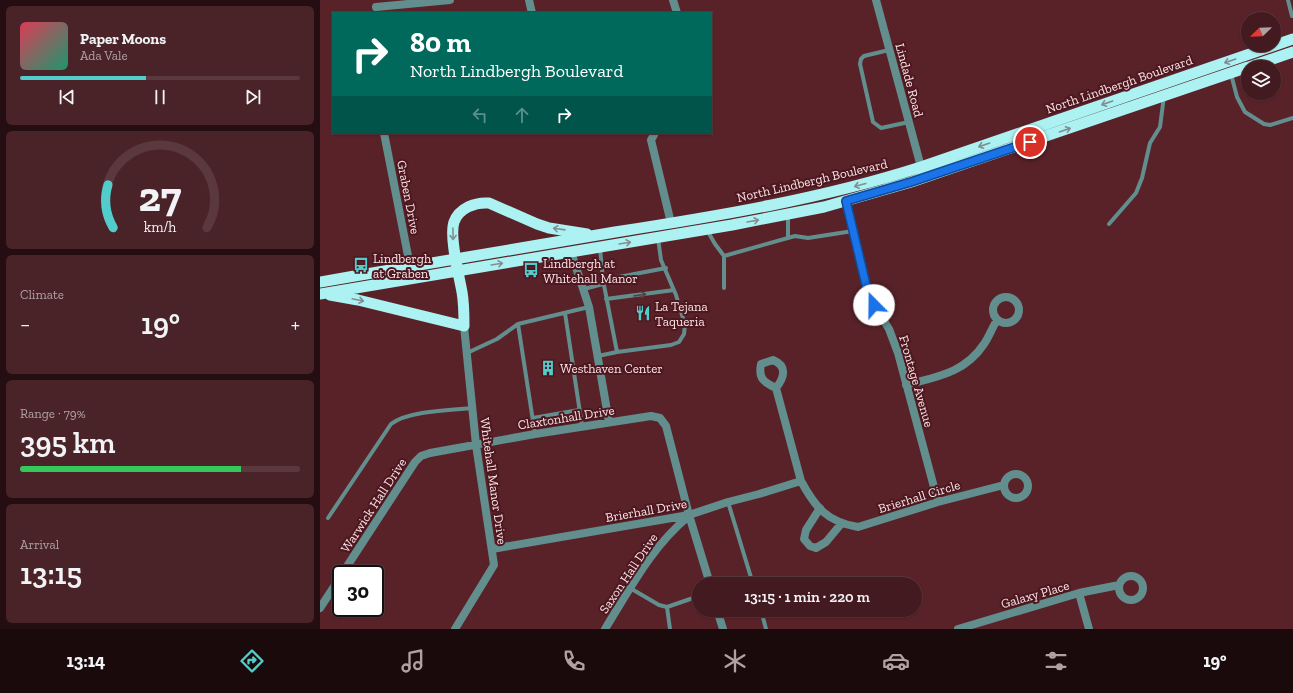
<!DOCTYPE html>
<html lang="en">
<head>
<meta charset="utf-8">
<style>
  :root { --surface:#431a1f; --page:#4a2328; --text:#f1f3f6; --muted:#afa1a4; --line:#5b383d; --accent:#52cdcc }
  body { margin:0; font-family:"Zilla Slab",serif; background:var(--page); color:var(--text); height:100vh; display:flex; flex-direction:column; font-size:15px; white-space:nowrap }
  * { box-sizing:border-box; margin:0 }
  p { font-size:13px; color:var(--muted) }
  .icon { flex:none; width:22px; height:22px; fill:none; stroke:currentColor; stroke-width:2; stroke-linecap:round; stroke-linejoin:round }
  .map { position:relative; flex:1; overflow:hidden }
  .panel { display:flex; flex-direction:column; gap:6px; padding:6px; background:#250e11; width:320px }
  .panel>* { flex:none }
  .top-card { position:absolute; left:12px; top:12px; width:380px; height:122px; border-radius:0px; box-shadow:0 1px 3px #0004,0 0 0 1px var(--line); background:#00695c; color:#fff; overflow:hidden }
  .needle { width:26px; rotate:247deg }
  .controls { position:absolute; left:921px; top:12px; display:grid; gap:8px }
  .controls a { display:grid; place-items:center; width:40px; height:40px; border-radius:50%; background:var(--surface); box-shadow:0 1px 3px #0004,0 0 0 1px var(--line); font-size:20px }
  .speed { position:absolute; left:12px; top:565px; display:flex; gap:8px; font-size:20px; font-weight:700; text-align:center }
  .speed>* { display:grid; place-content:center; width:52px; height:52px; border-radius:50%; background:var(--surface); box-shadow:0 1px 3px #0004,0 0 0 1px var(--line); line-height:1 }
  .speed .limit { border:2px solid #111; border-radius:6px; background:#fff; color:#111 }
  .pin { position:absolute; display:grid; place-items:center; width:34px; height:34px; color:#fff; margin:-17px; border:2px solid #fff; border-radius:50%; box-shadow:0 1px 4px #0007 }
  .me { position:absolute; width:44px; margin:-22px; rotate:338deg; stroke-linejoin:round; filter:drop-shadow(0 0 3px #0008) }
  .turn { display:flex; align-items:center; gap:14px; height:84px; padding:0 12px; font-size:18px }
  .turn .icon { width:52px; height:52px; stroke-width:2.5 }
  .turn b { display:block; font-size:28px; line-height:34px }
  .lanes { display:flex; align-items:center; height:38px; padding:0 12px; background:#0003; justify-content:center; gap:20px; direction:ltr }
  .lanes .off { opacity:.35 }
  .big { font-size:30px; font-weight:600; line-height:1.1 }
  .panel .tile { flex:1; display:flex; flex-direction:column; justify-content:center; gap:6px; min-width:0; padding:0 14px; border-radius:6px; background:var(--page) }
  .panel .dial { align-items:center; gap:0 }
  .dial svg { height:104px; overflow:visible; fill:none; stroke:var(--line); stroke-width:7; stroke-linecap:round; text-anchor:middle }
  .dial text { fill:var(--text); stroke:none }
  .song { display:flex; align-items:center; gap:12px }
  .cover { width:48px; height:48px; border-radius:6px; background:linear-gradient(135deg,hsl(350 70% 55%),hsl(160 70% 35%)) }
  .played { height:4px; border-radius:2px; background:linear-gradient(90deg,var(--accent) 45%,var(--line) 45%) }
  .keys { display:flex; justify-content:space-around; direction:ltr }
  .heat { display:flex; justify-content:space-between; align-items:center; font-size:22px; direction:ltr }
  .charge { height:6px; border-radius:3px; background:linear-gradient(90deg,#34c759 79%,var(--line) 0) }
  .trip { position:absolute; left:372px; top:577px; width:230px; height:40px; border-radius:20px; background:var(--surface); box-shadow:0 1px 3px #0004,0 0 0 1px var(--line); font-weight:600; line-height:40px; text-align:center }
  .menu { display:flex; height:64px; justify-content:space-around; align-items:center; background:#1b0a0c; color:var(--muted) }
  .menu .icon { width:28px; height:28px }
  .menu .active { color:var(--accent) }
  .menu b { font-size:18px; color:var(--text) }
  main { display:flex; flex:1; min-height:0 }
  .map>svg:first-child { display:block }
  .lines { fill:none; stroke-linecap:round; stroke-linejoin:round }
  .service { stroke:#628f8e; stroke-width:4 }
  .minor { stroke:#628f8e; stroke-width:8 }
  .trunk { stroke:#acf2f2; stroke-width:11 }
  .oneway { stroke:#818f94 }
  .oneway2 { stroke:#544146 }
  .route-casing { stroke:#114b97; stroke-width:10 }
  .route { stroke:#1a73e8; stroke-width:7 }
  .labels { text-anchor:middle; stroke-width:4; stroke-linejoin:round; paint-order:stroke }
  .street-label { font-size:13px; fill:#fbe5e6; stroke:#4d1720 }
  .poi-label { font-size:13px; fill:#fbe5e6; stroke:#4d1720; text-anchor:start }
</style>
</head>
<body>
<main>
<section class="panel">
<div class="tile">
<div class="song"><i class="cover"></i><div><b>Paper Moons</b><p>Ada Vale</p></div></div>
<div class="played"></div>
<div class="keys"><svg class="icon" aria-label="previous" viewBox="0 0 24 24"><path d="M18 5L8 12l10 7zM5 5v14"/></svg><svg class="icon" aria-label="pause" viewBox="0 0 24 24"><path d="M8 5v14M16 5v14"/></svg><svg class="icon" aria-label="next" viewBox="0 0 24 24"><path d="M6 5l10 7-10 7zM19 5v14"/></svg></div>
</div>
<div class="tile dial"><svg viewBox="0 0 100 80">
<path d="M14 69A42 42 0 1 1 86 69"/>
<path d="M14 69A42 42 0 0 1 10 36" stroke="#52cdcc"/>
<text x="50" y="56" font-size="32" font-weight="700">27</text>
<text x="50" y="72" font-size="11">km/h</text>
</svg></div>
<div class="tile"><p>Climate</p>
<div class="heat"><a>−</a><b class="big">19°</b><a>+</a></div>
</div>
<div class="tile"><p>Range · 79%</p><b class="big">395 km</b><div class="charge"></div></div>
<div class="tile"><p>Arrival</p><b class="big">13:15</b></div>
</section>
<div class="map">
<svg width="973" height="629" viewBox="0 0 973 629">
  <rect width="100%" height="100%" fill="#592229"/>
  <g class="lines">
    <path class="service" d="M968 0 972 16
      M569 50 544 56 541 59 540 64 553 122 561 128 589 122
      M911 74 917 97 925 112 944 124 950 125 973 118
      M468 215V237
      M789 224 816 193 822 178 830 143 840 127 844 96
      M387 230 395 244 404 256
      M283 280 346 268
      M404 288V256L475 236 488 238 533 231
      M264 289 283 284
      M286 299 354 290
      M245 313 262 426
      M297 352 351 345 359 342 364 334 365 325 356 295 341 260 338 238
      M147 353 177 339 198 324
      M278 356 297 352 283 280 280 248
      M213 418 259 410
      M215 434 198 324 269 307
      M408 502 433 584
      M8 518 71 424C87 411 130 410 152 408
      M310 588 339 605 347 607 379 596
      M347 607 350 629
      M441 610 446 629"/>
    <path class="minor" d="M209 0 212 13
      M353 0 357 13
      M556 0 601 167
      M56 7 130 0
      M64 133 90 266
      M335 133 331 140 351 223
      M526 201 547 289 554 305 569 329 578 353 618 502
      M251 252 269 307 289 422
      M673 310a13 13 0 1 1 26 0a13 13 0 1 1-26 0Z
      M586 385C616 377 645 373 664 344 669 337 672 328 677 320
      M456 388C464 378 468 366 453 360L441 364C438 379 444 382 456 388L481 481C495 507 507 522 538 527L618 502 684 485
      M684 486a12 12 0 1 1 24 0a12 12 0 1 1-24 0Z
      M500 508 486 530 484 539 490 546 496 548 506 542 521 524
      M172 549 369 515 408 502 439 494 481 481
      M22 574 95 462 101 456 110 453 215 434 331 416 340 418 346 426 369 515 390 584
      M799 588a12 12 0 1 1 24 0a12 12 0 1 1-24 0Z
      M759 593 769 629
      M0 608 21 576
      M397 610 403 629
      M135 629 174 565 156 445 144 326
      M285 629C310 589 332 546 369 516
      M638 629 759 593 799 585"/>
    <path class="trunk" d="M929 67 973 52
      M0 282C98 265 196 249 295 232 398 216 501 199 601 167L973 39
      M0 294 412 225 504 207 591 182 928 67
      M10 295 38 300 144 326C144 315 144 303 142 292 139 275 129 237 134 222 139 208 155 202 169 203L217 224 229 228 267 234"/>
  </g>
  <defs><path id="oneway-shaft" d="M-6 0H5M1.5-3L5.5 0L1.5 3" fill="none" stroke-width="1.6" stroke-linecap="round" stroke-linejoin="round"/></defs>
  <g class="oneway">
    <use href="#oneway-shaft" transform="translate(910 61) rotate(161)"/>
    <use href="#oneway-shaft" transform="translate(787 103) rotate(161)"/>
    <use href="#oneway-shaft" transform="translate(745 130) rotate(-19)"/>
    <use href="#oneway-shaft" transform="translate(664 145) rotate(161)"/>
    <use href="#oneway-shaft" transform="translate(540 185) rotate(165)"/>
    <use href="#oneway-shaft" transform="translate(433 221) rotate(-10)"/>
    <use href="#oneway-shaft" transform="translate(239 229) rotate(-172)"/>
    <use href="#oneway-shaft" transform="translate(133 234) rotate(89)"/>
    <use href="#oneway-shaft" transform="translate(305 243) rotate(-9)"/>
    <use href="#oneway-shaft" transform="translate(177 264) rotate(-9)"/>
    <use href="#oneway-shaft" transform="translate(38 300) rotate(12)"/>
  </g>
  <use class="oneway2" href="#oneway-shaft" transform="translate(320 295) rotate(-8)"/>
  <g class="lines">
    <defs>
      <path id="route" d="M554 305 547 289 526 201 591 182 710 142"/>
    </defs>
    <use href="#route" class="route-casing"/>
    <use href="#route" class="route"/>
  </g>
  <defs>
    <symbol id="bus-bare" viewBox="-9 -9 18 18"><path d="M-5-6H5V4H4V6H2V4H-2V6H-4V4H-5ZM-3.5-4V0h7V-4ZM-3.5 1.2v1.5H-2V1.2ZM2 1.2v1.5H3.5V1.2Z" fill="#52cdcc" stroke="#4d1720" stroke-width="2.5" paint-order="stroke"/></symbol>
    <symbol id="restaurant-bare" viewBox="-9 -9 18 18"><path d="M-5-6h1v4h1v-4h1v4h1v-4h1v5L-1.5 .5V6h-2V.5L-5-1ZM5-6V6H3V1.5H1.5Q1.5-4 5-6Z" fill="#52cdcc" stroke="#4d1720" stroke-width="2.5" paint-order="stroke"/></symbol>
    <symbol id="building-bare" viewBox="-9 -9 18 18"><path d="M-4-6H4V6H1V3H-1V6H-4ZM-2.5-4.3h1.7v1.8h-1.7ZM.8-4.3h1.7v1.8H.8ZM-2.5-1h1.7V.8h-1.7ZM.8-1h1.7V.8H.8Z" fill="#52cdcc" stroke="#4d1720" stroke-width="2.5" paint-order="stroke"/></symbol>
  </defs>
  <g fill-rule="evenodd">
    <use href="#bus-bare" x="30" y="254" width="22" height="22"/>
    <use href="#bus-bare" x="200" y="259" width="22" height="22"/>
    <use href="#restaurant-bare" x="312" y="302" width="22" height="22"/>
    <use href="#building-bare" x="217" y="357" width="22" height="22"/>
  </g>
  <g class="labels">
    <g class="street-label">
      <text transform="translate(590 80) rotate(75)" y="5">Lindade Road</text>
      <text transform="translate(799 84) rotate(-19)" y="5">North Lindbergh Boulevard</text>
      <text transform="translate(492 180) rotate(-13)" y="5">North Lindbergh Boulevard</text>
      <text transform="translate(89 197) rotate(79)" y="5">Graben Drive</text>
      <text transform="translate(597 381) rotate(74)" y="5">Frontage Avenue</text>
      <text transform="translate(246 417) rotate(-9)" y="5">Claxtonhall Drive</text>
      <text transform="translate(174 481) rotate(82)" y="5">Whitehall Manor Drive</text>
      <text transform="translate(599 496) rotate(-17)" y="5">Brierhall Circle</text>
      <text transform="translate(53 505) rotate(-57)" y="5">Warwick Hall Drive</text>
      <text transform="translate(326 510) rotate(-10)" y="5">Brierhall Drive</text>
      <text transform="translate(308 573) rotate(-56)" y="5">Saxon Hall Drive</text>
      <text transform="translate(715 594) rotate(-16)" y="5">Galaxy Place</text>
    </g>
    <g class="poi-label">
      <text x="53" y="263">Lindbergh<tspan x="53" dy="15">at Graben</tspan></text>
      <text x="223" y="268">Lindbergh at<tspan x="223" dy="15">Whitehall Manor</tspan></text>
      <text x="335" y="311">La Tejana<tspan x="335" dy="15">Taqueria</tspan></text>
      <text x="240" y="373">Westhaven Center</text>
    </g>
  </g>
</svg>
<div class="controls">
<a><svg class="needle" viewBox="-14 -14 28 28"><path d="M0-13l5 13h-10z" fill="#e53935"/><path d="M0 13l5-13h-10z" fill="#afa1a4"/></svg></a>
<a><svg class="icon" aria-label="layers" viewBox="0 0 24 24"><path d="M12 4l9 5-9 5-9-5zM3 14l9 5 9-5"/></svg></a>
</div>
<div class="speed"><div class="limit">30</div></div>
<div class="pin" style="left:710px;top:142px;background:#d93025"><svg class="icon" aria-label="arrive" viewBox="0 0 24 24"><path d="M6 21V4h12l-3 4 3 4H6"/></svg></div>
<svg class="me" style="left:554px;top:305px" viewBox="-20 -20 40 40"><circle r="19" fill="#fff"/><path d="M0-13L10 11 0 6-10 11z" fill="#1a73e8"/></svg>
<div class="trip">13:15 · 1 min · 220 m</div>
<div class="top-card">
<div class="turn"><svg class="icon" aria-label="right" viewBox="0 0 24 24"><path d="M7 20v-9h11M14 6l5 5-5 5"/></svg><div><b>80 m</b>North Lindbergh Boulevard</div></div>
<div class="lanes"><svg class="icon off" aria-label="left" viewBox="0 0 24 24"><path d="M17 20v-9H6M10 6l-5 5 5 5"/></svg><svg class="icon off" aria-label="ahead" viewBox="0 0 24 24"><path d="M12 20V5M6 11l6-6 6 6"/></svg><svg class="icon" aria-label="right" viewBox="0 0 24 24"><path d="M7 20v-9h11M14 6l5 5-5 5"/></svg></div>
</div>
</div>
</main>
<nav class="menu">
<b>13:14</b>
<svg class="icon active" aria-label="directions" viewBox="0 0 24 24"><path d="M12 3l9 9-9 9-9-9zM9 14v-3h6M13 9l2 2-2 2"/></svg>
<svg class="icon" aria-label="music" viewBox="0 0 24 24"><path d="M9 18V5l10-2v13"/><circle cx="6" cy="18" r="3"/><circle cx="16" cy="16" r="3"/></svg>
<svg class="icon" aria-label="phone" viewBox="0 0 24 24"><path d="M5 4h4l2 5-3 2q2 4 5 5l2-3 5 2v4C11 20 4 13 5 4z"/></svg>
<svg class="icon" aria-label="climate" viewBox="0 0 24 24"><path d="M12 3v18M4 7l16 10M4 17L20 7"/></svg>
<svg class="icon" aria-label="car" viewBox="0 0 24 24"><path d="M5 17H2v-5l4-1 3-4h7l3 4 3 1v5h-3M9 17h6M6 11h13"/><circle cx="7" cy="17" r="2"/><circle cx="17" cy="17" r="2"/></svg>
<svg class="icon" aria-label="filters" viewBox="0 0 24 24"><path d="M4 7h16M4 17h16"/><circle cx="9" cy="7" r="2"/><circle cx="15" cy="17" r="2"/></svg>
<b>19°</b>
</nav>
</body>
</html>
